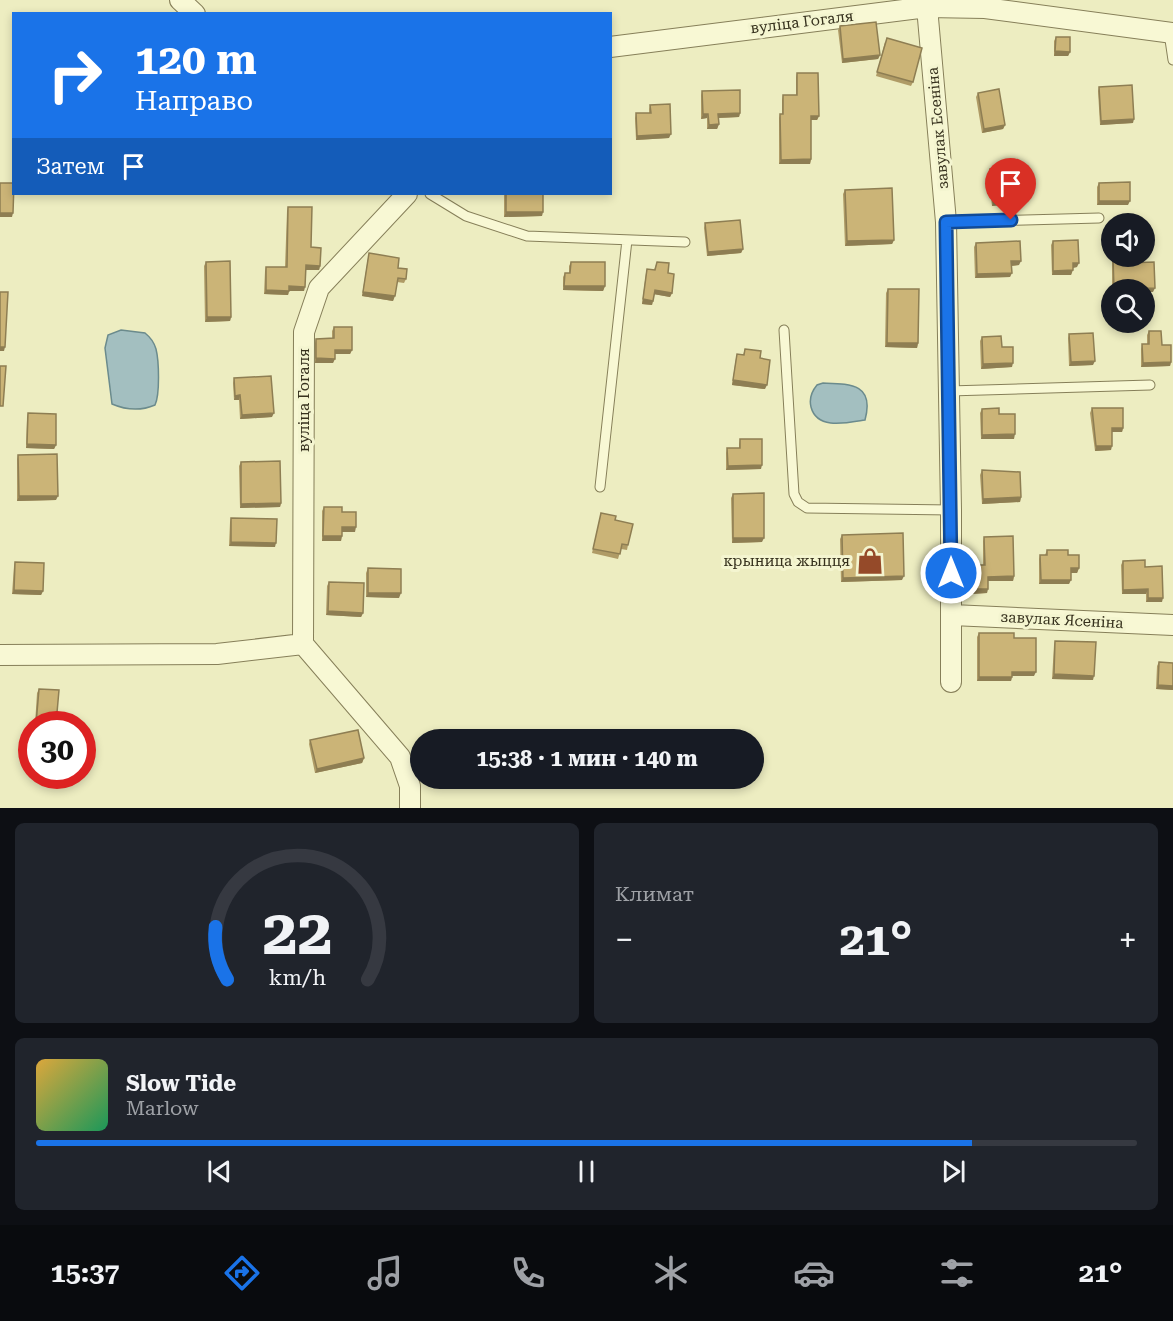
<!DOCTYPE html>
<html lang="ru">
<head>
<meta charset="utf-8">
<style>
  :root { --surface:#171b24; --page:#20242c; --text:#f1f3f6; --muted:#9ea1a6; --line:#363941; --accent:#1a73e8 }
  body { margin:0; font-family:"Roboto Serif",serif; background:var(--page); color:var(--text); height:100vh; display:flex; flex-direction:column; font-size:22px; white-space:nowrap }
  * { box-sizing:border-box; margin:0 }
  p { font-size:20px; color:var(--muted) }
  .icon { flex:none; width:33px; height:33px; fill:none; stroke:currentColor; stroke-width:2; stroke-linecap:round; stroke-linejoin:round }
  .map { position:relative; height:808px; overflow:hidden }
  .panel { display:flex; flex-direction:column; gap:15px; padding:15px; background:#0d0f14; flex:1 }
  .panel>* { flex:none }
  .banner { position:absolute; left:12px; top:12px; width:600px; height:183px; border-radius:0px; box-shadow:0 3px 9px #0003; background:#1a73e8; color:#fff; overflow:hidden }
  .controls { position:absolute; left:1101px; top:213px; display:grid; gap:12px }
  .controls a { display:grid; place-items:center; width:54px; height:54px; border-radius:50%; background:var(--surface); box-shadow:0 3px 9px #0003; font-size:30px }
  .speed { position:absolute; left:18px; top:711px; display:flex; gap:12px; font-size:30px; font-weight:700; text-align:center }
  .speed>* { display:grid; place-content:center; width:78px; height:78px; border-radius:50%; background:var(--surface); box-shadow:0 3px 9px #0003; line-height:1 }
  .speed .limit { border:9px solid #d22; background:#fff; color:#111 }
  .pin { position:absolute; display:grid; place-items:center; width:51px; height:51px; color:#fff; margin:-62px -26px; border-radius:50% 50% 50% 0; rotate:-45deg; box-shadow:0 0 6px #0007 }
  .pin .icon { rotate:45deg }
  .me { position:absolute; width:66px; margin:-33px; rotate:0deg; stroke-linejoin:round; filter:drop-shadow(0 0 4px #0008) }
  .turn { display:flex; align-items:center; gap:21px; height:126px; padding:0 24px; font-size:27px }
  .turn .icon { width:78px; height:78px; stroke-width:2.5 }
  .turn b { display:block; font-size:42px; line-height:51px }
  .then { display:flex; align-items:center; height:57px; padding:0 24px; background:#0003; gap:12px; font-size:22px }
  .big { font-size:45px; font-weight:700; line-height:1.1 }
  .panel .widget { flex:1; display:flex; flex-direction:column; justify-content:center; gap:9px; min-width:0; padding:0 21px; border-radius:9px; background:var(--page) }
  .panel .dial { align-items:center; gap:0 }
  .dial svg { height:156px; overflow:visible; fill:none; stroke:var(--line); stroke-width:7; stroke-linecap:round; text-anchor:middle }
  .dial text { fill:var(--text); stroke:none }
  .song { display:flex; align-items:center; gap:18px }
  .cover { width:72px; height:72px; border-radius:9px; background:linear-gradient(135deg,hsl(40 70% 55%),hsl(150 70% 35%)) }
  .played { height:6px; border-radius:3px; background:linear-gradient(90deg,var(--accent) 85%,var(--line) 85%) }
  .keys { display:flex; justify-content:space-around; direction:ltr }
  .heat { display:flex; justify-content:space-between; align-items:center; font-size:33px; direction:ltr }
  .panel .tiles { flex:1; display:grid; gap:15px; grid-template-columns:1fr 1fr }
  .widget:last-child { grid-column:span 2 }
  .trip { position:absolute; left:410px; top:729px; width:354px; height:60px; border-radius:30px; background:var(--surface); box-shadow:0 3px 9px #0003; font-weight:700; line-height:60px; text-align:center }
  .tabs { display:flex; height:96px; justify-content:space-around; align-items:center; background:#090b0e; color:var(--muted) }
  .tabs .icon { width:42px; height:42px }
  .tabs .on { color:var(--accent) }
  .tabs b { font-size:27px; color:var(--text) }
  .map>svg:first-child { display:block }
  .water { fill:#a3bfc0; stroke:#6b8b8d; stroke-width:1.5 }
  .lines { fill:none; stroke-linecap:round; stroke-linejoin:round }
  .lane-casing { stroke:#867f59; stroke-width:11 }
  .street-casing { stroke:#867f59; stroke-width:22 }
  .lane { stroke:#f8f8d4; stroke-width:9 }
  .street { stroke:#f8f8d4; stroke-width:20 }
  .wall { fill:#af9b66 }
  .shaded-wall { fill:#8e7e53 }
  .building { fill:#cbb477; stroke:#8e7e53; stroke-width:1.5 }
  .route-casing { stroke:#114b97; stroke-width:15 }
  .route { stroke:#1a73e8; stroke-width:10 }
  .labels { text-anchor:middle; stroke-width:6; stroke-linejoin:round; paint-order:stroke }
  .street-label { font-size:15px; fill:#36311d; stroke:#f4f5d0 }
  .poi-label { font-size:15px; fill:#36311d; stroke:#f4f5d0; text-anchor:end }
</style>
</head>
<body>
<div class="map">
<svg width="1173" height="808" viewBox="0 0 1173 808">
  <rect width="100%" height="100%" fill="#ededc1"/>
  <path class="water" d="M121 330 145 333C150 337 154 342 156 349 159 361 160 394 155 405 141 411 126 410 112 404L105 348 108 335Z
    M823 383C849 384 875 383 865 420 846 423 817 430 811 407 809 399 812 391 817 385Z"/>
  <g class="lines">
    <defs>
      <path id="lane" d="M1169 33 1173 60
        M430 194 466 216 527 236 685 242
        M946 222 1099 218
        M784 330 794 494 798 502 807 508 951 510
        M949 391 1150 385
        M600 487 627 240"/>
      <path id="street" d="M180 0 195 14
        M927 7 946 222 951 510V682
        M610 47 927 7 985 8 1173 33
        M407 194 319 288 304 332 303 644 400 757 410 786V808
        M952 615 1173 625
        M0 655 217 654 303 644"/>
    </defs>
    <use href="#lane" class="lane-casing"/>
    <use href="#street" class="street-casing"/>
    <use href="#lane" class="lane"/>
    <use href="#street" class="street"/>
  </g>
  <path class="wall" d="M840 26 880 55 878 59 842 63 838 30Z
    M1056 37 1070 52 1068 56H1054V41Z
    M885 42 913 82 911 86 876 76Z
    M797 73 819 116 817 120H811V159L810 164H779V118L780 114H782V100L783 95H796V77Z
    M1099 87 1133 123 1100 125 1098 91Z
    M702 91 740 113 739 117 719 118V124L717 129H707V118L701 119V95Z
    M978 93 1005 125 1003 129 982 133 976 97Z
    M650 105 669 138 636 140 635 118 636 113H649V109Z
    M990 169 1019 203 992 206 988 173Z
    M1099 183 1128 205H1097V187Z
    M845 190 894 240 892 244 845 246 843 194Z
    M504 194H543L542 216 504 217Z
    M288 207 320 266 319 270H306L304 291H289L288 295 264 294 265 271 266 267H285L287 211Z
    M705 223 743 249 741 253 707 256 704 228Z
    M1053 241 1077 267 1073 268 1071 275H1052L1051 245Z
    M976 243 1019 265 1012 266 1010 277 975 278 974 247Z
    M369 253 398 268 406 279 404 283 397 282 393 301 362 296 368 258Z
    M1113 257 1127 263 1153 292H1144V290H1112V261Z
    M206 262 231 317 230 321 205 322 204 266Z
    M571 262 605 286 603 291 563 290V277L565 273H569V266Z
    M657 262 668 273 672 293 670 297 654 294 652 305 642 304 646 273 647 269 654 270Z
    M888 289 918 343 917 348 885 347 886 293Z
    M334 327 352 350 350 354H335L333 363H315V343L316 339 332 338V331Z
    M1149 331 1162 345 1171 362 1170 366 1141 367V349L1142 344H1147V335Z
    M1069 334 1093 365 1069 366 1068 338Z
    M982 337 1002 347 1012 367 981 369 980 341Z
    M745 349 760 358 765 389 732 385 736 358 737 354 743 355Z
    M234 378 272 417 240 419 239 400H234L233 383Z
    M1092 408 1123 428 1122 432H1112L1111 450 1095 451 1090 413Z
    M982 409 1014 439H981L980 413Z
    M28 413 56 445 54 449 26 448 27 417Z
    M740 439 761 469 726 470V453L727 448H739V444Z
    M18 455 56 500 17 501V459Z
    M241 462 281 503 280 507 240 508 239 466Z
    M982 470 1021 497 1020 502 982 504 980 475Z
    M733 494 762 542 732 543 731 498Z
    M324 507 342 512 355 532H342L341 541H322V511Z
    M601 513 615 520 628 545 627 550 621 549 618 559 592 553Z
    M231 518 275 547 229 546 230 522Z
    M842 535 902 580 841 582 840 539Z
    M984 537 1014 576 1013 581H988L987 593 971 594V569L972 565H983V541Z
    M1047 550 1068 555 1079 568 1077 573H1071L1069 584H1039V559L1040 555H1045Z
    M1123 561 1145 567 1162 602H1146V594H1122L1121 565Z
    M15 562 43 591 41 595 12 594 14 566Z
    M368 568 399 598 366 597V573Z
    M329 582 363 613 361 617 326 615 327 586Z
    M979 633 1014 638 1034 676H1012L1011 681H977V637Z
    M1055 641 1093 680 1052 679 1054 645Z
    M1159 662 1173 663V690L1156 689 1157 666Z
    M39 689 56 724H35L37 693Z
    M310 740 364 758 362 763 315 773 309 744Z"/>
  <path class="shaded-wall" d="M1055 51 1070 52 1068 56H1054Z
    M880 55 878 59 842 63 843 59Z
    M740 113 739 117 717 118 718 114Z
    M703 114H708L707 118 701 119Z
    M811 116H819L817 120H809Z
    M1134 119 1133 123 1100 125 1101 121Z
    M719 124 717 129H707L709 125Z
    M1005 125 1003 129 982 133 984 129Z
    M671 134 669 138 636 140 637 136Z
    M811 159 810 164H779L781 160Z
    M1021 199 1019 203 992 206 993 202Z
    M1099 201H1130L1128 205H1097Z
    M506 212H543L542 216 504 217Z
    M0 213H13L12 217H0Z
    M894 240 892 244 845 246 847 241Z
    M743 249 741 253 707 256 708 252Z
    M1011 261H1021L1019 265 1010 266Z
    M1073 263H1079L1077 267 1071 268Z
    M306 265 320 266 319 270H304Z
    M1073 270 1071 275H1052L1053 271Z
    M1012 273 1010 277 975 278 977 274Z
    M289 286 305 287 304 291H288Z
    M564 286H605L603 291 563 290Z
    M1155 288 1153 292H1144V290H1114Z
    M266 290 289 291 288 295 264 294Z
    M655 290 672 293 670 297 653 294Z
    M363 292 395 296 393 301 362 296Z
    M643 299 653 301 652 305 642 304Z
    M207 317H231L230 321 205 322Z
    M887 343H918L917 348 885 347Z
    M0 347H5L4 351H0Z
    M335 350H352L350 354H333Z
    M316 358 335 359 333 363H315Z
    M1095 361 1093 365 1069 366 1071 362Z
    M1171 362 1170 366 1141 367 1143 363Z
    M1013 363 1012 367 981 369 983 364Z
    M733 380 767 385 765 389 732 385Z
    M240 395 239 400H234L235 396Z
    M274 413 272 417 240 419 242 415Z
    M1112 428H1123L1122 432H1110Z
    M1015 434 1014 439H981L982 435Z
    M27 444 56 445 54 449 26 448Z
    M1096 446H1112L1111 450 1095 451Z
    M762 465 761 469 726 470 728 466Z
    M19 496H58L56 500 17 501Z
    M1021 497 1020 502 982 504 983 499Z
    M281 503 280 507 240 508 241 504Z
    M342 527H356L355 532H341Z
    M323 536H342L341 541H322Z
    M733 538H764L762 542 732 543Z
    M231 542 276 543 275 547 229 546Z
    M1071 568H1079L1077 573H1069Z
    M904 576 902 580 841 582 843 578Z
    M1014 576 1013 581H987L988 577Z
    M1041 580H1071L1069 584H1039Z
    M973 589H988L987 593 971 594Z
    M1148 589 1146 594H1122L1123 590Z
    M14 590 43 591 41 595 12 594Z
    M368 593H401L399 598 366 597Z
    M1148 598H1163L1162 602H1146Z
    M328 611 363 613 361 617 326 615Z
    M1012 672H1036L1034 676H1011Z
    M1054 674 1094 676 1093 680 1052 679Z
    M979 677H1012L1011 681H977Z
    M1158 685 1173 686V690L1156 689Z
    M364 758 362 763 315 773 317 769Z"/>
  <path class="building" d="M876 22 880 55 843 59 840 26Z
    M1056 37H1070V52L1055 51Z
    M887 38 922 48 913 82 877 72Z
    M797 73H818L819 116H811V159L781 160 780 114H783V95H797Z
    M1132 85 1134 119 1101 121 1099 87Z
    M999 89 1005 125 984 129 978 93Z
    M740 90V113L718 114 719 124 709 125 708 114H703L702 91Z
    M670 104 671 134 637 136 636 113H651L650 105Z
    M1018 167 1021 199 993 202 990 169Z
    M1130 182V201H1099V183Z
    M0 183H14L13 213H0Z
    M892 188 894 240 847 241 845 190Z
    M506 194H543V212H506Z
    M288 207H312L311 247 321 248 320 266 306 265 305 287 289 286V291L266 290V267H287Z
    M740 220 743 249 708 252 705 223Z
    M1078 240 1079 263H1073V270L1053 271V241Z
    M1020 241 1021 261H1011L1012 273 977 274 976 243Z
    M369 253 399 258 398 268 407 269 406 279 398 278 395 296 363 292Z
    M1127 256V263L1154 262 1155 288 1114 289 1113 257Z
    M230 261 231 317H207L206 262Z
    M571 262H605V286H564L565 273H570Z
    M657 262 669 263 668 273 674 274 672 293 655 290 653 301 643 299 647 269 655 270Z
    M888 289H919L918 343H887Z
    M0 292H8L5 347H0Z
    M334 327H352V350H335V359L316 358V339L334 338Z
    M1149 331H1161L1162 345H1171V362L1143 363 1142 344H1149Z
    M1093 333 1095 361 1071 362 1069 334Z
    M1001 336 1002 347H1013V363L983 364 982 337Z
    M745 349 761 351 760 358 770 360 767 385 733 380 737 354 744 355Z
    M0 366H6L3 406H0Z
    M271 376 274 413 242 415 240 395 235 396 234 378Z
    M999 408V414H1015V434L982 435V409Z
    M1092 408H1123V428H1112V446H1096Z
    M28 413 56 414V445L27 444Z
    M740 439H762V465L728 466 727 448H740Z
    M57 454 58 496H19L18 455Z
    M280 461 281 503 241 504V462Z
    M982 470 1020 472 1021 497 983 499Z
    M764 493V538H733V494Z
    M324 507H342V512H356V527H342V536H323Z
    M601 513 616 516 615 520 633 524 628 545 622 544 620 554 593 549Z
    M231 518 277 519 276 543 231 542Z
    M903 533 904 576 843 578 842 535Z
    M1013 536 1014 576 988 577V589H973L972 565H985L984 537Z
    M1047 550H1068V555H1079V568H1071V580H1041L1040 555H1047Z
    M1145 560V567L1162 566 1163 598H1148V589L1123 590V561Z
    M15 562 44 563 43 591 14 590Z
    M368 568 401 569V593H368Z
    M329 582 364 583 363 613 328 611Z
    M979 633H1014V638H1036V672H1012V677H979Z
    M1055 641 1096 642 1094 676 1054 674Z
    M1159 662 1173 663V686L1158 685Z
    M39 689 59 690 56 724H36Z
    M358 730 364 758 317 769 310 740Z"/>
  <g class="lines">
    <defs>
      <path id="route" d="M951 573 946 222 1011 220"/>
    </defs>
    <use href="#route" class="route-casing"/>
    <use href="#route" class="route"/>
  </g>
  <defs>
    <symbol id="shop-bare" viewBox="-9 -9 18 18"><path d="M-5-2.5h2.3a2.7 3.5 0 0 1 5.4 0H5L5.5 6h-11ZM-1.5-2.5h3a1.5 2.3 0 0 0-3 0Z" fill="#954a29" stroke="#f4f5d0" stroke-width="2.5" paint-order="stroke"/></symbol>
  </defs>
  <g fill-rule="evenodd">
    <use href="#shop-bare" x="851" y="542" width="38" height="38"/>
  </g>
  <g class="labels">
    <g class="street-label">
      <text transform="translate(802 22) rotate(-7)" y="5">вуліца Гогаля</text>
      <text transform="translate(938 128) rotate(-95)" y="5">завулак Есеніна</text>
      <text transform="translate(304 400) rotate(-90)" y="5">вуліца Гогаля</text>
      <text transform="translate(1062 620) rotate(3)" y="5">завулак Ясеніна</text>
    </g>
    <g class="poi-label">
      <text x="850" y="566">крыница жыцця</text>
    </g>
  </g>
</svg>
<div class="controls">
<a><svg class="icon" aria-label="sound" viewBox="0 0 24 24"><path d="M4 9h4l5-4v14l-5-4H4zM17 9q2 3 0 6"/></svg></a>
<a><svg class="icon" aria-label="search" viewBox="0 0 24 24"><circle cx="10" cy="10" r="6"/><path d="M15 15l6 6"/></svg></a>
</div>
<div class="speed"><div class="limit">30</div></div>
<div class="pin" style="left:1011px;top:220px;background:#d93025"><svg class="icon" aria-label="arrive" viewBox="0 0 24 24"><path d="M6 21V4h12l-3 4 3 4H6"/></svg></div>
<svg class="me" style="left:951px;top:573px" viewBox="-20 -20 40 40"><circle r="17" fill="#1a73e8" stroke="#fff" stroke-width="3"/><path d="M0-11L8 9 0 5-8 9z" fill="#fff"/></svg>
<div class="trip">15:38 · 1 мин · 140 m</div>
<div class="banner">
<div class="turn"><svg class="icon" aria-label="right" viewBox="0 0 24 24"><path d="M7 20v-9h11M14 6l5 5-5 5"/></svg><div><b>120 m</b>Направо</div></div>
<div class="then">Затем<svg class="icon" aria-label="arrive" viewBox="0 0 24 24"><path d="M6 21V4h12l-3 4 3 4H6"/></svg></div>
</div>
</div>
<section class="panel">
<div class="tiles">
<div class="widget dial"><svg viewBox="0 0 100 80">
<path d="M14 69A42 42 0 1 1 86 69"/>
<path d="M14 69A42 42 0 0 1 8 42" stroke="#1a73e8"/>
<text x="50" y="56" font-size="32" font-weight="700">22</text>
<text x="50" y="72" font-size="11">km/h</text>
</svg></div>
<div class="widget"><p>Климат</p>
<div class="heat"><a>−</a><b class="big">21°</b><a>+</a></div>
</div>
<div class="widget">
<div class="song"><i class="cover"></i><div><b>Slow Tide</b><p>Marlow</p></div></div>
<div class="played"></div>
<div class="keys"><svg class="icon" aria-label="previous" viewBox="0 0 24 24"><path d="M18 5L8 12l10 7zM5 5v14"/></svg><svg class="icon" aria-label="pause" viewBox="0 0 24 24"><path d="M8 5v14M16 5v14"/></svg><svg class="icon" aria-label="next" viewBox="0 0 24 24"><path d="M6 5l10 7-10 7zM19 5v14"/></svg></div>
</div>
</div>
</section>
<nav class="tabs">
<b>15:37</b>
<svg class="icon on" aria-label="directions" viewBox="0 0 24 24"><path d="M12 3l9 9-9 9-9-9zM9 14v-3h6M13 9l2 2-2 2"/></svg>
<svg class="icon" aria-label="music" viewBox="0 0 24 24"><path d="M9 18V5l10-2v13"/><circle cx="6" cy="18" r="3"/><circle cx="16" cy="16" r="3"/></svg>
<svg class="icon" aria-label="phone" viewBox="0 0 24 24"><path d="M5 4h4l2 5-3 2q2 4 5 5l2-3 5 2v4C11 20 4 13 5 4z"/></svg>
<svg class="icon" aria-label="climate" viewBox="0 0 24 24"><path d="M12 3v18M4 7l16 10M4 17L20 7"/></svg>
<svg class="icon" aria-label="car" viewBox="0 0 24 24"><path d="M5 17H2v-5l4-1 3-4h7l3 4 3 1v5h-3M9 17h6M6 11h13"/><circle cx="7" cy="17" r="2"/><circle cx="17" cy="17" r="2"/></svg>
<svg class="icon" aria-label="filters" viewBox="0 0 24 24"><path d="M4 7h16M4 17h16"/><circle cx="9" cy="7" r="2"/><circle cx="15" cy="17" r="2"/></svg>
<b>21°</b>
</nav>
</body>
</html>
